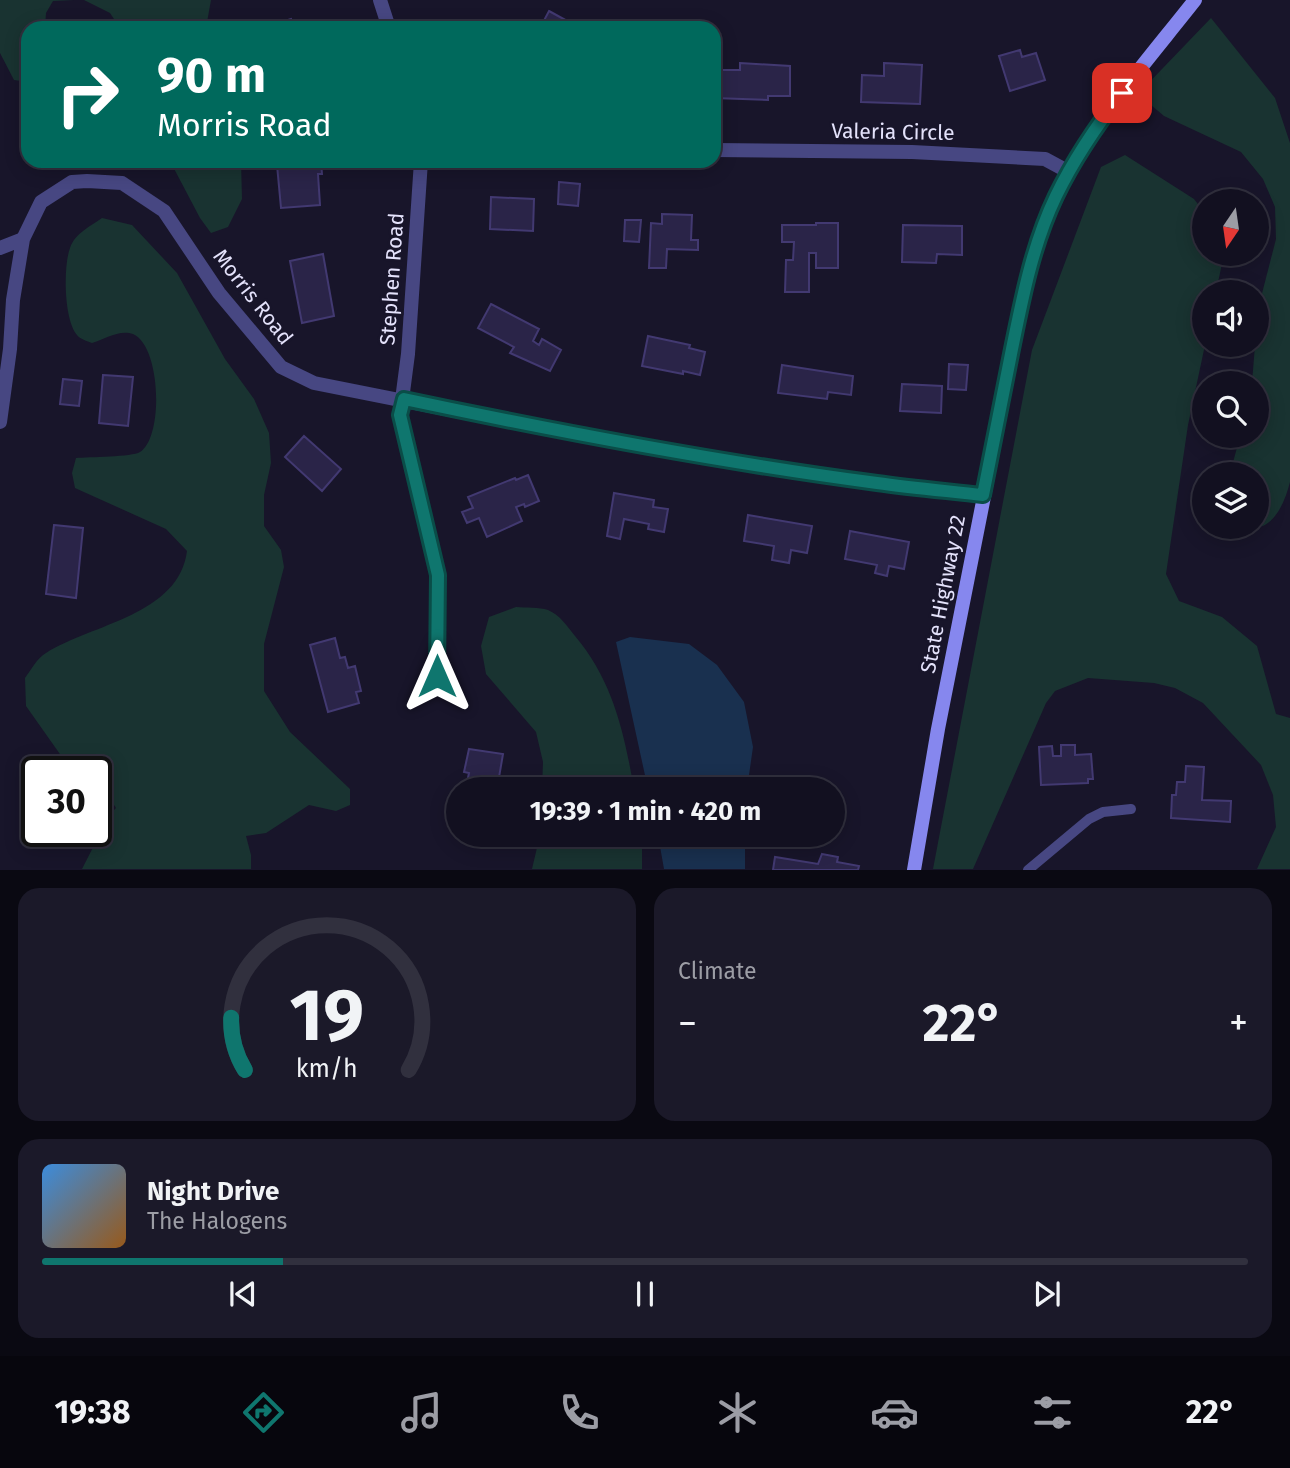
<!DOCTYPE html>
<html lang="en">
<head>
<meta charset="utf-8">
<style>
  :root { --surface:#121020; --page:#1b1929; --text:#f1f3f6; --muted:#9c9da5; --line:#31303e; --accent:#0f766e }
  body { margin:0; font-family:"Fira Sans",sans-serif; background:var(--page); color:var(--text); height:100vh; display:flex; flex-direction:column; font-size:26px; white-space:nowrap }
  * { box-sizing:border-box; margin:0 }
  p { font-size:23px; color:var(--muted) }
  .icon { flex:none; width:38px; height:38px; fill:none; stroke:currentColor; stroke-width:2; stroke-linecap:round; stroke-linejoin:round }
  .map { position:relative; height:870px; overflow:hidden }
  .sheet { display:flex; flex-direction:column; gap:18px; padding:18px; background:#0a0912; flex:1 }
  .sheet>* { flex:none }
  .hud { position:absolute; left:21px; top:21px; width:700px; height:147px; border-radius:21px; box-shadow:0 4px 18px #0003,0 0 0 2px var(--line); background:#00695c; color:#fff; overflow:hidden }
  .needle { width:46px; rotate:193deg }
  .tools { position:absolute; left:1192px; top:189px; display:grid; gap:14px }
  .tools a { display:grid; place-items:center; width:77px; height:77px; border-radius:50%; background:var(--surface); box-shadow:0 4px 18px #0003,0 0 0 2px var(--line); font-size:35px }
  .speed { position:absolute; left:21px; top:756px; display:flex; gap:14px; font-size:35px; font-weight:700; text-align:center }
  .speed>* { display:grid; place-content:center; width:91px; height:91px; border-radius:50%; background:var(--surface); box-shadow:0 4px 18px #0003,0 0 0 2px var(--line); line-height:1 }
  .speed .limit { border:4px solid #111; border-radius:10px; background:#fff; color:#111 }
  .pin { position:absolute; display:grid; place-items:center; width:60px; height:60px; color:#fff; margin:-30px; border-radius:14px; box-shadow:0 4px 10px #0006 }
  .me { position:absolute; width:77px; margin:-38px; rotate:0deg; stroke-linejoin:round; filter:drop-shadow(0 0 5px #0008) }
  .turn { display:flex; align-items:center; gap:24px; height:147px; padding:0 21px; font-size:32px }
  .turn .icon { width:91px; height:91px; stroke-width:2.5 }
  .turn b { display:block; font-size:49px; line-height:60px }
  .big { font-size:52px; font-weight:700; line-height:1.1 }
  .sheet .widget { flex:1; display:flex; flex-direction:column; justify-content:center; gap:10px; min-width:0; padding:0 24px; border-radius:21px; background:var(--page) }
  .sheet .dial { align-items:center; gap:0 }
  .dial svg { height:182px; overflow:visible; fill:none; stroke:var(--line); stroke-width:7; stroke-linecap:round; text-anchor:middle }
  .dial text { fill:var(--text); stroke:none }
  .song { display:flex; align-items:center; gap:21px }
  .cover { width:84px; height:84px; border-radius:10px; background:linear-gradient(135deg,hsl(210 70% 55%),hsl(30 70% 35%)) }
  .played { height:7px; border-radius:4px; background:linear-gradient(90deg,var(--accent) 20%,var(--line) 20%) }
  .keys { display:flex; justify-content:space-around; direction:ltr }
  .heat { display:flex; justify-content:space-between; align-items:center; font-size:38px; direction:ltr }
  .sheet .tiles { flex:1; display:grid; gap:18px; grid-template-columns:1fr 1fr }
  .widget:last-child { grid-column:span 2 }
  .trip { position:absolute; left:446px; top:777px; width:399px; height:70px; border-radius:35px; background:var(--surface); box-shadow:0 4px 18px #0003,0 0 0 2px var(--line); font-weight:700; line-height:70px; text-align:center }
  .dock { display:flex; height:112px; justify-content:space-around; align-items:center; background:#07060d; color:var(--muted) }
  .dock .icon { width:49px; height:49px }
  .dock .selected { color:var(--accent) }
  .dock b { font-size:32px; color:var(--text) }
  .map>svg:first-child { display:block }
  .green { fill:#193331 }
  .water { fill:#19304f }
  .building { fill:#2a2448; stroke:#423971; stroke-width:2 }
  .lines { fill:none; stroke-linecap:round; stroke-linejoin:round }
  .service { stroke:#474782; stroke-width:10 }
  .minor { stroke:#474782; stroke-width:14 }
  .secondary { stroke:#8687ee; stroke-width:14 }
  .route-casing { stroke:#0a4d48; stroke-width:18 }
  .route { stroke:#0f766e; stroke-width:12 }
  .labels { text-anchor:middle; stroke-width:5; stroke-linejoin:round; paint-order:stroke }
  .street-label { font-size:21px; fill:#e4e2fb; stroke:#18152a }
</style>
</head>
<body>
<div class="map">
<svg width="1290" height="870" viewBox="0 0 1290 870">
  <rect width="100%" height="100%" fill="#18152a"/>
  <path class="green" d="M0 0H74L53 1 46 13 45 28H28V82L14 80 0 53Z
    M84 0H211L206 28H120L110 13Z
    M1211 18 1275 98 1290 143V482C1285 502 1273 532 1249 527H1256V474H1230L1240 436H1256V383H1252L1255 345H1256L1258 309 1276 239 1275 207 1263 179 1241 152 1164 116 1138 94Z
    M1125 155 1194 199 1204 212V254H1224L1216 292H1204L1205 345 1188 425 1166 574 1179 601 1222 617 1257 646 1276 714 1290 718V869H1257L1276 827 1273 795 1261 765 1203 703 1175 688 1154 683 1088 678 1055 691 1046 703 973 869H933L1032 350 1101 167Z
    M170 161H241L242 199 228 227 211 233 200 218Z
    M102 218 132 225 177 273 225 359 254 399 269 433 271 463 264 495V526L281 550 284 567 264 644V691L290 732 350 789V805L336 811 309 805 266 833 246 836 251 855V869H82L110 814 116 808 96 777V772H92L88 768 62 757 26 706 25 678C31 670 37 658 46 653 92 624 179 615 187 551L166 529 75 488 72 473 76 458C89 457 132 457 140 452 164 437 161 346 133 334 120 329 104 339 92 343 87 341 80 339 77 335 64 320 63 267 70 248 75 233 91 226 102 218Z
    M516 607C526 608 539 607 548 610 560 615 567 626 575 636 613 681 624 732 634 789H542L543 762 536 732 486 674 481 646 489 617Z
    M540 835H642V869H532Z"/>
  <path class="water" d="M630 637 689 644 717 665 744 702 753 747 747 789H648L616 642Z
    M658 835H745V869H664Z"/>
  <path class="building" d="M549 11 580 28H540Z
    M291 19 293 28H265V27Z
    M1020 50 1022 57 1036 53 1045 80 1010 91 999 56Z
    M740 63 790 66V96H768V100L714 98V70H740Z
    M884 63 922 65 920 104 861 102 862 75 884 76Z
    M293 161 321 162 322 174H318L320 205 281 208 277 165 294 164Z
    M559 182 580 184 578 206 558 204Z
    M491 197 534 199 533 231 490 229Z
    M662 214 692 215 691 240H698V250L667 249 666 268H649L651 223 662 224Z
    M625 220H641L639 242 624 241Z
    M816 223H838V268H816V253H809V292H785L786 260H793L794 242H782V225H816Z
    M903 225 962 226V255L937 254 936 263 902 262Z
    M323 254 334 316 302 323 290 261Z
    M491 304 539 329 533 341 539 345 542 339 561 350 550 371 510 353 514 347 478 328Z
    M648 336 690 345 689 348 705 352 700 375 683 371V374L642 366Z
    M949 364 968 365 966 390 948 389Z
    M782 365 853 376 851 395 828 392 827 399 778 393Z
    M103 375 133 377 128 426 99 423Z
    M63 379 82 381 79 406 60 404Z
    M902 384 942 386 941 413 900 411Z
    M304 436 341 469 322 491 285 457Z
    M528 475 539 501 525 507 524 504 516 507 522 521 487 537 479 518 467 523 462 512 473 508 468 497 515 478 516 480Z
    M614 493 654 500 653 507 668 509 664 532 648 529 649 524 624 519 620 539 607 536Z
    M748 515 812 526 807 553 791 550 789 563 772 560 774 546 744 541Z
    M54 525 83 528 76 598 46 594Z
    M850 531 909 542 904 569 889 566 887 576 875 573 877 565 845 559Z
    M335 638 340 658 345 657 348 668 355 666 361 691 356 692 359 703 328 712 310 645Z
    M1061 745H1075V755L1091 754 1093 779H1088V783L1041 785 1039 747 1052 746 1053 756H1061Z
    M469 749 503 754 497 789 466 787 469 773 464 772Z
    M1186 766 1204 767 1202 800 1231 801 1230 822 1171 818 1172 795H1176L1177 782H1185Z
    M34 783H37V827L29 826Z
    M822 854 838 857 837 862 859 866 858 870H773L775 857 818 864Z"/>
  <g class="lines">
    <path class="service" d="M1028 870 1089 819 1103 812 1131 809"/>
    <path class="minor" d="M380 0 389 28
      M714 150 912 152 1045 159 1069 172
      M421 161 408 354 400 415 438 575 437 676
      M0 248 23 239 41 202 72 182 87 181 122 183 164 211 219 293 281 367 314 383 500 420 763 466 877 483 983 495
      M0 422 10 349 13 300 23 239"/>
    <path class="secondary" d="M914 870 938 729 1030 264C1041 234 1052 203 1067 175 1102 111 1151 56 1195 0"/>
  </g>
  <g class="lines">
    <defs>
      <path id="route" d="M437 676 438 575 400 415 404 399C560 432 718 462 877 483 912 488 948 491 983 495 992 448 1002 401 1011 354 1022 300 1032 246 1056 196 1074 159 1097 125 1122 93"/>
    </defs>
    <use href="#route" class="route-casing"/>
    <use href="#route" class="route"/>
  </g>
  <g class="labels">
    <g class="street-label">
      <text transform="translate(893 132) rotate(1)" y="7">Valeria Circle</text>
      <text transform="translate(392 279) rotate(-86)" y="7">Stephen Road</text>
      <text transform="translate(253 297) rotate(52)" y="7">Morris Road</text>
      <text transform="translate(943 594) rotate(-79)" y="7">State Highway 22</text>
    </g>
  </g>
</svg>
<div class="tools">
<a><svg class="needle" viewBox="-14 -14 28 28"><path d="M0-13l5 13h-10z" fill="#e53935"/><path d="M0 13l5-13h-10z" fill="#9c9da5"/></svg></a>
<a><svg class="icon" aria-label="sound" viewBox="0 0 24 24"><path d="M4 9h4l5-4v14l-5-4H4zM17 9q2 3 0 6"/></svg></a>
<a><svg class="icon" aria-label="search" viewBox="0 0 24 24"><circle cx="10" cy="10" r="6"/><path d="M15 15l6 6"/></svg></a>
<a><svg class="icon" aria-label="layers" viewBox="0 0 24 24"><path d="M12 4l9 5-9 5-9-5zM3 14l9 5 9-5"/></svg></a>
</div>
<div class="speed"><div class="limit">30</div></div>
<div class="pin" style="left:1122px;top:93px;background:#d93025"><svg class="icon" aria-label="arrive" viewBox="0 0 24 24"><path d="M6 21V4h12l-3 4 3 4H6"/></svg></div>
<svg class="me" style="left:437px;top:676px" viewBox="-20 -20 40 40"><path d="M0-17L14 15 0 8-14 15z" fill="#0f766e" stroke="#fff" stroke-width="4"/></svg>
<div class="trip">19:39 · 1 min · 420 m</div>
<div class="hud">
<div class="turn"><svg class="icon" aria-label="right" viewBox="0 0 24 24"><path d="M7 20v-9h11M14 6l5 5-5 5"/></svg><div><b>90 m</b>Morris Road</div></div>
</div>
</div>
<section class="sheet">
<div class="tiles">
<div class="widget dial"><svg viewBox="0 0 100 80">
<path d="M14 69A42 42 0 1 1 86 69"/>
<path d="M14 69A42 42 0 0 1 8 46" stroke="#0f766e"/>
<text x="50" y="56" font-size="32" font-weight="700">19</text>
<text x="50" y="72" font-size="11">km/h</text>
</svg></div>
<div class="widget"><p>Climate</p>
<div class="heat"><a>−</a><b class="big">22°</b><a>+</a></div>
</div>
<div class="widget">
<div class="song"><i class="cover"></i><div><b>Night Drive</b><p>The Halogens</p></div></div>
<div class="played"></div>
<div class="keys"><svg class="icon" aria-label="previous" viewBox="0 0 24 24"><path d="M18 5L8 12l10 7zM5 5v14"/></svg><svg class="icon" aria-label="pause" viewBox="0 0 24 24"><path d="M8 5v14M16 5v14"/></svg><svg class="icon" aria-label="next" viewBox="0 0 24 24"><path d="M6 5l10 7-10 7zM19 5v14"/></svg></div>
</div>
</div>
</section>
<nav class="dock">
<b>19:38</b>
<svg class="icon selected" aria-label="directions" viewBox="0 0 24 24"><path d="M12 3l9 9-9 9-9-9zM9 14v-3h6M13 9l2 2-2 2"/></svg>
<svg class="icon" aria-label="music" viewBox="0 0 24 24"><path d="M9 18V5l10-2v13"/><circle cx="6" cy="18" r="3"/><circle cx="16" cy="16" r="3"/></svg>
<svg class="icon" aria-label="phone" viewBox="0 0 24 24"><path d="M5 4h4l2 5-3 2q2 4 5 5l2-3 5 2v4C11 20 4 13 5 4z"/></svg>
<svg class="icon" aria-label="climate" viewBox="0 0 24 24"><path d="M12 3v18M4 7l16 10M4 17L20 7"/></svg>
<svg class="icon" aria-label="car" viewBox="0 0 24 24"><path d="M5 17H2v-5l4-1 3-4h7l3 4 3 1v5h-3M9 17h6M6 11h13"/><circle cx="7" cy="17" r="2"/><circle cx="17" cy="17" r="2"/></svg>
<svg class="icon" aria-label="filters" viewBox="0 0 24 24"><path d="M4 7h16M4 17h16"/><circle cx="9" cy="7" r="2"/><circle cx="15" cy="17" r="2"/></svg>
<b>22°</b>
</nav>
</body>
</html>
